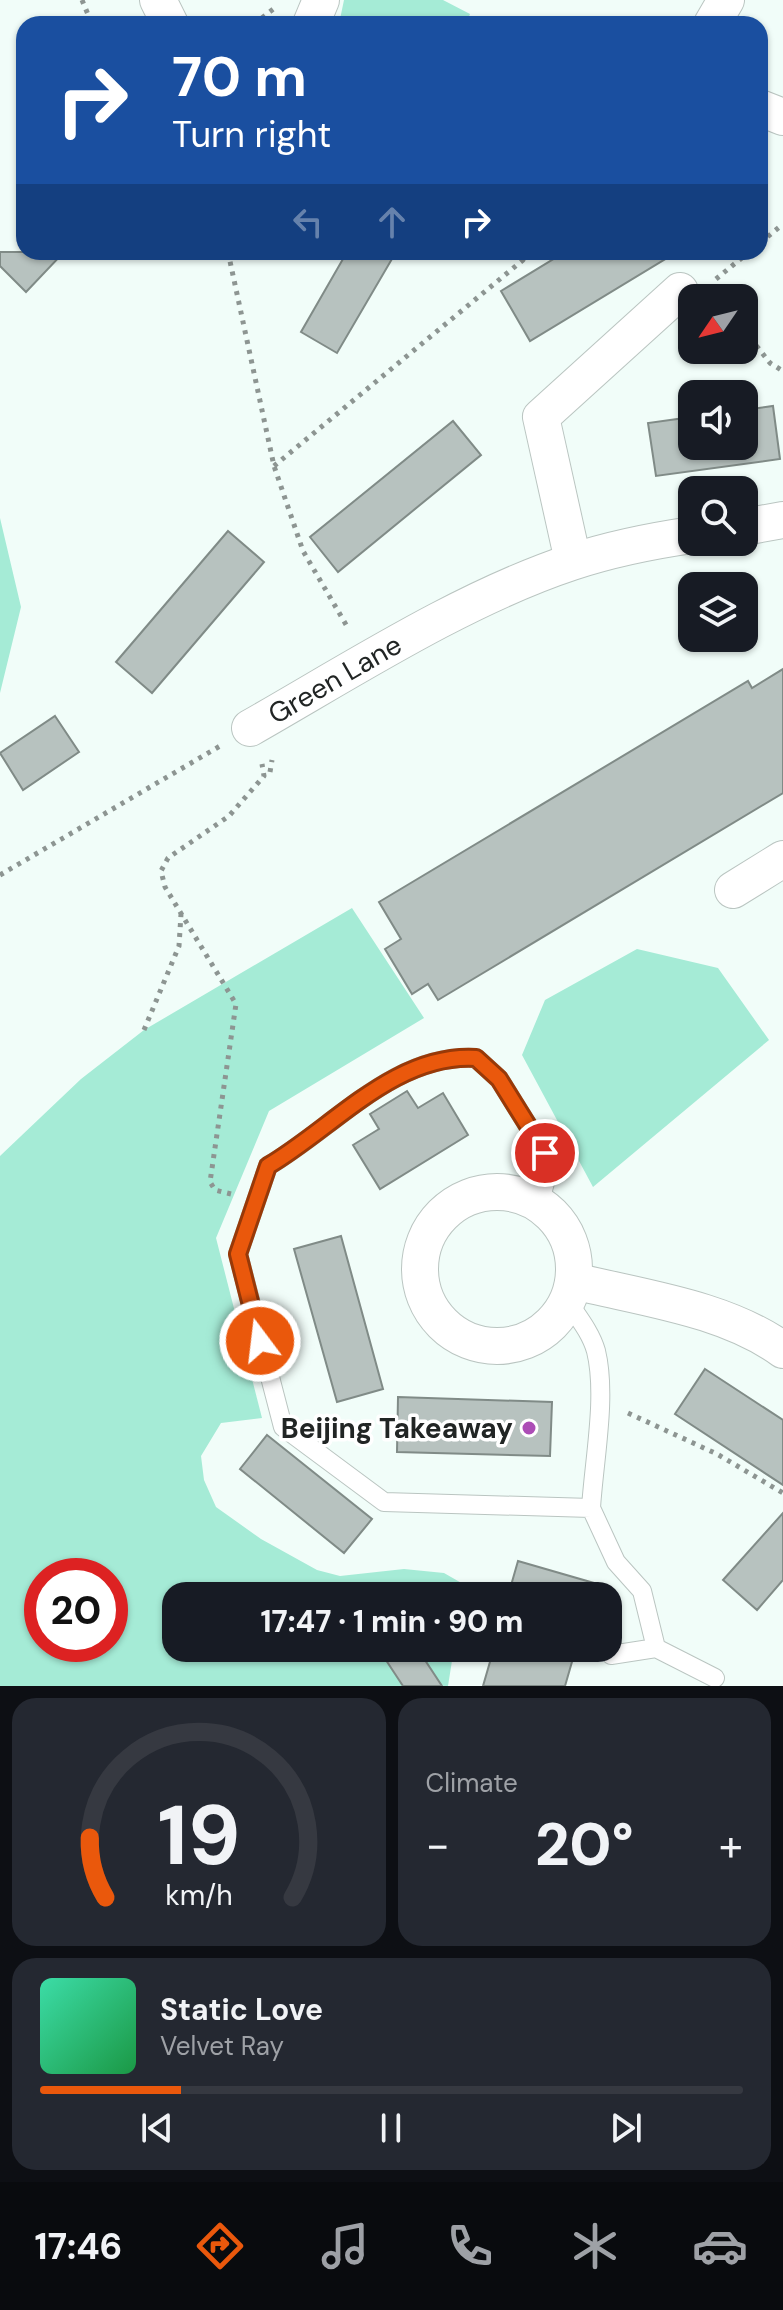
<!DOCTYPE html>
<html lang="en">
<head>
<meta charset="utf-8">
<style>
  :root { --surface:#171b24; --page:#242831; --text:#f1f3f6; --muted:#9ea1a6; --line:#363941; --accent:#ea580c }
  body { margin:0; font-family:"DM Sans",sans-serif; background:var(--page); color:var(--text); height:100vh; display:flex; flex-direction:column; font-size:30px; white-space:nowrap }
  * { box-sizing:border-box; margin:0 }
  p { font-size:26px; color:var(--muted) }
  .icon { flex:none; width:44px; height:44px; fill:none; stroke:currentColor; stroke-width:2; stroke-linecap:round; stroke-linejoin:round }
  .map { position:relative; height:1686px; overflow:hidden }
  .drawer { display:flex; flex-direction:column; gap:12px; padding:12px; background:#0d0f14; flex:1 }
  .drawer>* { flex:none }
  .hud { position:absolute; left:16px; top:16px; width:752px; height:244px; border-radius:24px; box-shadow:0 2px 6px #0004; background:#1a4fa0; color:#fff; overflow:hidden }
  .needle { width:52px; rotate:235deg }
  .tools { position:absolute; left:678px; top:284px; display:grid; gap:16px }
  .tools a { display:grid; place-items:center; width:80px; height:80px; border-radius:16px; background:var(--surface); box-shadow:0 2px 6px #0004; font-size:40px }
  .speed { position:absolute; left:24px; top:1558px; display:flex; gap:16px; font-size:40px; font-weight:700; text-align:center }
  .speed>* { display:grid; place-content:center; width:104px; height:104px; border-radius:50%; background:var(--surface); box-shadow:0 2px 6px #0004; line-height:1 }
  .speed .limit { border:12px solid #d22; background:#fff; color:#111 }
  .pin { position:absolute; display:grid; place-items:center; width:68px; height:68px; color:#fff; margin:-34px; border:4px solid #fff; border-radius:50%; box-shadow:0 2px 8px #0007 }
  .me { position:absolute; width:88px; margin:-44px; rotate:345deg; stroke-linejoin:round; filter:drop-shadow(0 0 6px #0008) }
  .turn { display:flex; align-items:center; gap:28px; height:168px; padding:0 24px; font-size:36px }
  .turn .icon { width:104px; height:104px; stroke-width:2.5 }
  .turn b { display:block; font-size:56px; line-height:68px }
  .lanes { display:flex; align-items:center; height:76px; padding:0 24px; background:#0003; justify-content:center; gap:40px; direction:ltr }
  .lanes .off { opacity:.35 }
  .big { font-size:60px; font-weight:800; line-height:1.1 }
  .drawer .card { flex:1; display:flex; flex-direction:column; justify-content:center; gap:12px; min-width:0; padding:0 28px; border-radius:24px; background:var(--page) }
  .drawer .dial { align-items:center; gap:0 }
  .dial svg { height:208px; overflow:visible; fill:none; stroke:var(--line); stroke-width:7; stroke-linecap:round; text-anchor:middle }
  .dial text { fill:var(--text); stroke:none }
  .song { display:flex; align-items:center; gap:24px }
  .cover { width:96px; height:96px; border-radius:12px; background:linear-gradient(135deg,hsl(160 70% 55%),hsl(140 70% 35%)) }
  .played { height:8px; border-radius:4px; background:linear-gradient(90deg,var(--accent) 20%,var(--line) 20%) }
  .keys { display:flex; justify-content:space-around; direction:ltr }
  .heat { display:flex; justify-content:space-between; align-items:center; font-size:44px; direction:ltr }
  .drawer .tiles { flex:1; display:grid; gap:12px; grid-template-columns:1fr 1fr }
  .card:last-child { grid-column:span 2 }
  .trip { position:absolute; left:162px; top:1582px; width:460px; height:80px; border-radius:24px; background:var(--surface); box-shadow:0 2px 6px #0004; font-weight:800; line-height:80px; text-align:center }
  .tabs { display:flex; height:128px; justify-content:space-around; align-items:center; background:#090b0e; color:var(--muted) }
  .tabs .icon { width:56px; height:56px }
  .tabs .on { color:var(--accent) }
  .tabs b { font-size:36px; color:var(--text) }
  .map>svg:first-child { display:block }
  .green { fill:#a5ebd6; fill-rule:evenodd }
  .building { fill:#b7c2bf; stroke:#808b87; stroke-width:2 }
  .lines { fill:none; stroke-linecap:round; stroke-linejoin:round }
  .lane-casing { stroke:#bac5c1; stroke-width:20 }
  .street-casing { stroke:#bac5c1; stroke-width:38 }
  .path { stroke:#8d9592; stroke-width:5; stroke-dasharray:4 6; stroke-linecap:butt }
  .lane { stroke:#fff; stroke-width:18 }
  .street { stroke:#fff; stroke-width:36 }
  .route-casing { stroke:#983908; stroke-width:20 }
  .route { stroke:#ea580c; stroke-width:14 }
  .poi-dot { fill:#ac4db6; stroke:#fff; stroke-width:3 }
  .labels { text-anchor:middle; stroke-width:7; stroke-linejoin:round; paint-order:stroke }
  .street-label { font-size:28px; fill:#212524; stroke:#fff }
  .poi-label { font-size:28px; font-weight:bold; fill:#212524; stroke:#fff; text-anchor:end }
</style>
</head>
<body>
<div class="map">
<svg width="783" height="1686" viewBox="0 0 783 1686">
  <rect width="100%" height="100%" fill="#f1fdf9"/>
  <path class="green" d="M344 0H443L470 14 466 24H339Z
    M0 518 21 607 0 693Z
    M352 908 424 1018 269 1111 216 1238 262 1418 221 1423 201 1456 204 1480 216 1507 261 1539 317 1570 340 1576 404 1569 444 1573 465 1585 463 1596H176V1648H454L448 1686H0V1156L81 1079 144 1030ZM42 1576H110V1644H42Z
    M637 949 718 968 769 1040 593 1187 522 1055 545 1000Z"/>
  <path class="building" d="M0 252H64L26 292 0 266Z
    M347 252H396L337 353 301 332Z
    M565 252H677L530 341 501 291Z
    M773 406 780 459 656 476 648 423 692 417V446H744V410Z
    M453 421 481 455 338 572 310 537Z
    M228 531 264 562 152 693 116 662Z
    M783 669V793L438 1000 428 984 412 994 385 949 401 939 379 902 748 681 752 688Z
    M55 716 79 752 23 790 0 753Z
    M407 1091 418 1108 443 1093 468 1135 380 1189 353 1145 379 1129 370 1114Z
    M341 1236 383 1389 337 1402 294 1249Z
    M705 1369 783 1420V1485L675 1414Z
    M398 1397 552 1402 550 1456 397 1452Z
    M267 1435 372 1519 344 1553 240 1469Z
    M783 1513V1580L757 1610 723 1580Z
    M518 1561 594 1583 590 1596H508Z
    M378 1648H417L442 1686H403Z
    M494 1648H576L565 1686H483Z"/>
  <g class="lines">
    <defs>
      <path id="lane" d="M539 1204 550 1165 545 1153 499 1079 476 1058C394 1053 334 1128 268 1166L238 1254 283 1427 384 1502 591 1508C594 1460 607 1396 596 1351 591 1333 578 1317 568 1302
        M591 1508 616 1562 642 1591 656 1648 715 1678
        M611 1655 656 1648"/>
      <g id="street">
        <path d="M158 0 170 24"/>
        <path d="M311 24 321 0"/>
        <path d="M712 24 726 0"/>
        <path d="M760 108 783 117"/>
        <path d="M744 527 783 520"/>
        <path d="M573 561 541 417 680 291"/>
        <path id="s1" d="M250 728C350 671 463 598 572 562 611 549 651 541 692 535"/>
        <path d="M733 890 783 859"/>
        <circle cx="497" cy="1269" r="77"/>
        <path d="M574 1281C642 1298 725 1308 783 1350"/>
      </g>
    </defs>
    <use href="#lane" class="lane-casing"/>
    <use href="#street" class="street-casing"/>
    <path class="path" d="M82 0 92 24
      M254 24 276 7
      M760 243 783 224
      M228 252 274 466 303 551 348 628
      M716 279 749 252
      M744 330 770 363 783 371
      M274 466 523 260 520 252
      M270 772 272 760
      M0 875 220 746
      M144 1030 179 946 181 914
      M231 1194 215 1190 210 1182 236 1004 165 887 161 871 168 858 229 816 264 776 262 764
      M628 1413 717 1454 783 1493"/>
    <use href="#lane" class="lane"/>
    <use href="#street" class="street"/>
  </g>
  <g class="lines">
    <defs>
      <path id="route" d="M260 1341 238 1254 268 1166C333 1128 395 1053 476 1058L499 1079 545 1153"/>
    </defs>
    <use href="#route" class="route-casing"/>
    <use href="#route" class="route"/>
  </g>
  <circle class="poi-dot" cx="529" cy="1428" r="8"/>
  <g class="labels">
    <g class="street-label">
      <text dy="10" stroke="none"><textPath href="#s1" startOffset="98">Green Lane</textPath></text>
    </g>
    <g class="poi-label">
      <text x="513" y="1438">Beijing Takeaway</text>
    </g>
  </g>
</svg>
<div class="tools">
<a><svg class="needle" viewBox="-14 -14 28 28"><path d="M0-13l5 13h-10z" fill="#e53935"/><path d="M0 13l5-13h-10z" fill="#9ea1a6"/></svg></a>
<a><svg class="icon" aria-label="sound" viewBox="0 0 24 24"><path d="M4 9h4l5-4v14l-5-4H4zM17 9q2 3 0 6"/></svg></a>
<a><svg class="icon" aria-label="search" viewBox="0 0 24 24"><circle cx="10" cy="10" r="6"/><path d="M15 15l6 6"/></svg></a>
<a><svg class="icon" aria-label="layers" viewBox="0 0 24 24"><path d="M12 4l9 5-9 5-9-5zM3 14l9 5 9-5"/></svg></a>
</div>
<div class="speed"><div class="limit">20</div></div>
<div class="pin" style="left:545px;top:1153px;background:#d93025"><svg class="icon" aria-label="arrive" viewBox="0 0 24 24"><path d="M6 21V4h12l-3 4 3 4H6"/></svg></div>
<svg class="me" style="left:260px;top:1341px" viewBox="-20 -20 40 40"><circle r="17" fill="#ea580c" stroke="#fff" stroke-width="3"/><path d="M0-11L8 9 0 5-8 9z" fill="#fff"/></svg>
<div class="trip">17:47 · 1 min · 90 m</div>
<div class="hud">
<div class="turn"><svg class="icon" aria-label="right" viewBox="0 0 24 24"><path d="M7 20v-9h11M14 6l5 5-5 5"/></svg><div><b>70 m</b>Turn right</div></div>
<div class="lanes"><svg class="icon off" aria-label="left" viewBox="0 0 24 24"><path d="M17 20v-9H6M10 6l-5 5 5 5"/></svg><svg class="icon off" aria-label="ahead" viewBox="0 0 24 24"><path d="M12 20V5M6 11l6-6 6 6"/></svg><svg class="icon" aria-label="right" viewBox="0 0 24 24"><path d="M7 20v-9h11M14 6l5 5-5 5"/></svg></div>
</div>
</div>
<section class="drawer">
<div class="tiles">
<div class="card dial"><svg viewBox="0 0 100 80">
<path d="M14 69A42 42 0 1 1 86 69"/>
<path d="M14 69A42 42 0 0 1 8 46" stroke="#ea580c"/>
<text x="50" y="56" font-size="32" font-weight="700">19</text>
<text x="50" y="72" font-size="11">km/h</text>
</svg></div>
<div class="card"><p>Climate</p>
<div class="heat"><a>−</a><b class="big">20°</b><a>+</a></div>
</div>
<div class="card">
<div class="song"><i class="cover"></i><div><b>Static Love</b><p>Velvet Ray</p></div></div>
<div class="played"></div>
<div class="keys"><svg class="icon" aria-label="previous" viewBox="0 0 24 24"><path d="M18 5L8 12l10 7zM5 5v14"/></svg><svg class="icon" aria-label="pause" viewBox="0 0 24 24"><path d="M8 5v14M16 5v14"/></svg><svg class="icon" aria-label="next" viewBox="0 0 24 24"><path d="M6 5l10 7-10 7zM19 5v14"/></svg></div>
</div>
</div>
</section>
<nav class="tabs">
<b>17:46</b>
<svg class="icon on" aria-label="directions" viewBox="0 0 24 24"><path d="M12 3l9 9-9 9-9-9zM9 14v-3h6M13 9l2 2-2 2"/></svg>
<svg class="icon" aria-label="music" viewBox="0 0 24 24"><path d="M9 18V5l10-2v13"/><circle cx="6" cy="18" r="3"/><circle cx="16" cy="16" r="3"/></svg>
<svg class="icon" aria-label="phone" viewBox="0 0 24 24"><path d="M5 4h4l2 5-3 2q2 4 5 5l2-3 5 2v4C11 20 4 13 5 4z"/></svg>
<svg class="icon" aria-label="climate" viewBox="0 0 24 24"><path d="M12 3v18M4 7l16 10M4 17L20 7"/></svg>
<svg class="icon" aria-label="car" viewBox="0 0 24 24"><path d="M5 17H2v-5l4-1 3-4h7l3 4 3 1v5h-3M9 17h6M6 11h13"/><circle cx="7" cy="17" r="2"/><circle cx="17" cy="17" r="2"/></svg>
</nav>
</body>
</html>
